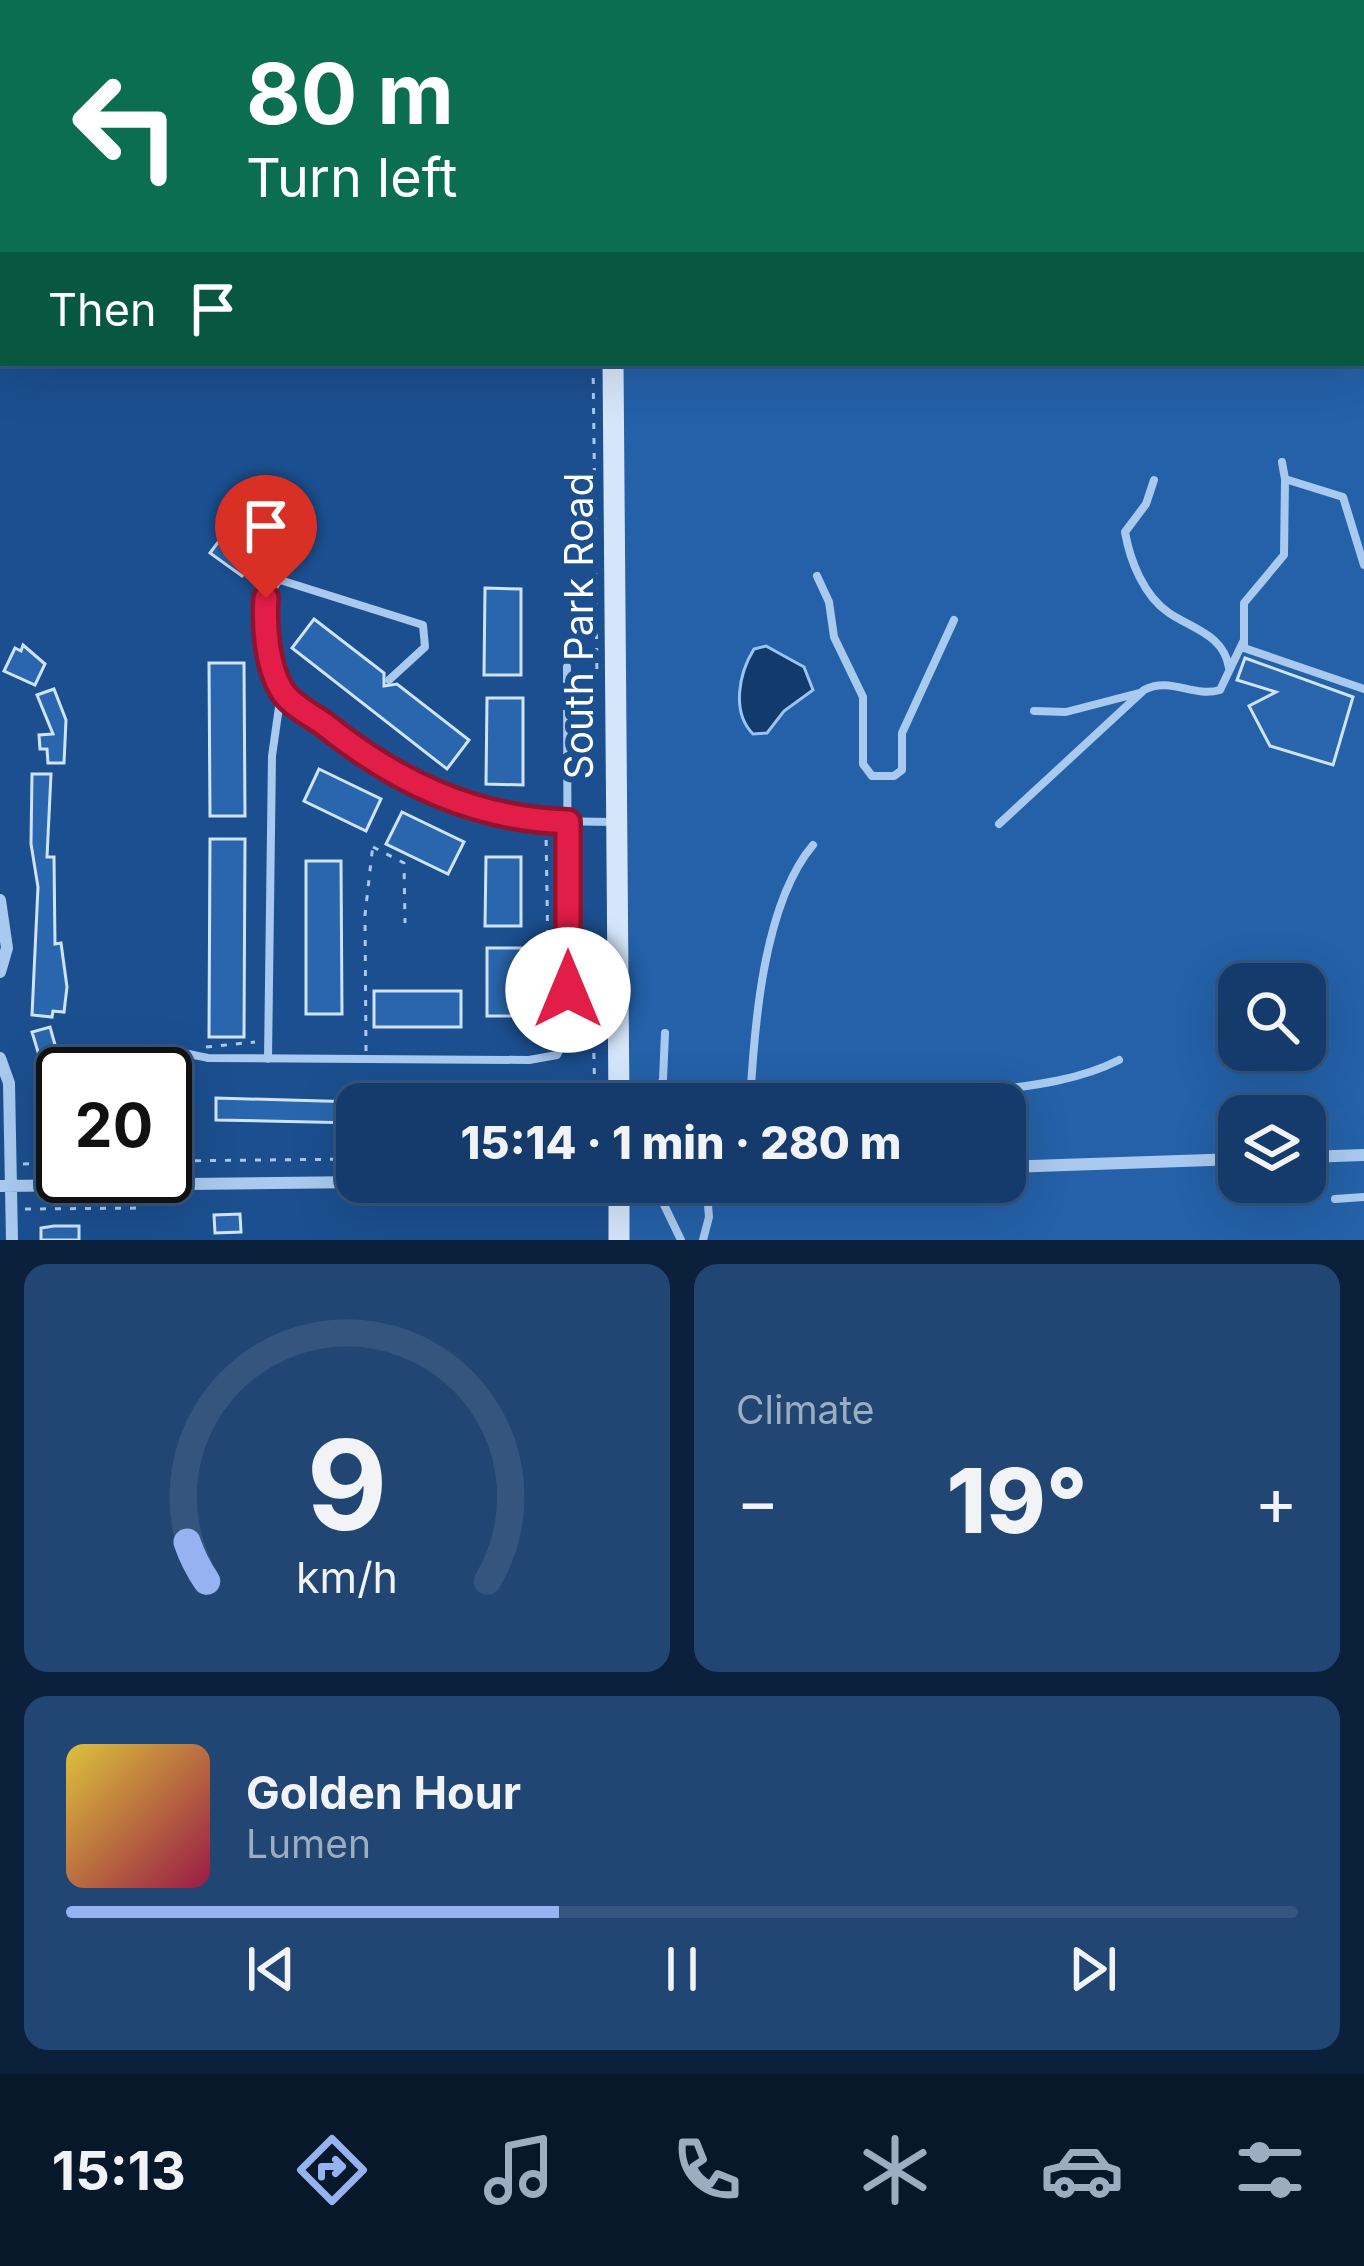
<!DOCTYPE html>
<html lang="en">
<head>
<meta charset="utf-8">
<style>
  :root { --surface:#143b6b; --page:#214673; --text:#f1f3f6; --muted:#9dadc1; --line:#33557e; --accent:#95b2f1 }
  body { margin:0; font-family:Inter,sans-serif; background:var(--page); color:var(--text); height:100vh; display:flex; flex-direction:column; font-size:45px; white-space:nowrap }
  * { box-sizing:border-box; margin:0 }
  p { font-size:39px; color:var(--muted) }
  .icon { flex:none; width:66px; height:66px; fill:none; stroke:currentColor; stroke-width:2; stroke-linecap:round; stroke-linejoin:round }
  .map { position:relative; height:1240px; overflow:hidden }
  .drawer { display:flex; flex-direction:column; gap:24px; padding:24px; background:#0b203b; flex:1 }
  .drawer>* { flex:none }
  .hud { position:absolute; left:0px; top:0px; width:1365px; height:366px; box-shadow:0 12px 48px #0002,0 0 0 3px var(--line); background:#0b6e4f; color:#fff; overflow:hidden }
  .buttons { position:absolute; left:1218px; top:963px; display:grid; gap:24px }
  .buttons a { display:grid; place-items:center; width:108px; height:108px; border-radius:24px; background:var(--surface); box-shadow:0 12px 48px #0002,0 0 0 3px var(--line); font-size:60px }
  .speed { position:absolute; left:36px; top:1047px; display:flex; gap:24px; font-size:60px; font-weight:700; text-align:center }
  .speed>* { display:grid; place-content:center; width:156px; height:156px; border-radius:50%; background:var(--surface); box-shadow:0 12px 48px #0002,0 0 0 3px var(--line); line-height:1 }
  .speed .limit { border:6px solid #111; border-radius:18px; background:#fff; color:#111 }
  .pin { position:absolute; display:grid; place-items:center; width:102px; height:102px; color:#fff; margin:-123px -51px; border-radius:50% 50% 50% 0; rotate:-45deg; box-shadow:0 0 12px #0007 }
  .pin .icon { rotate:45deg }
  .me { position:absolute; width:132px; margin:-66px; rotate:0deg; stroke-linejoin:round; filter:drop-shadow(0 0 9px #0008) }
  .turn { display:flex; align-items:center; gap:42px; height:252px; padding:0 48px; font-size:54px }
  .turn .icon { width:156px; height:156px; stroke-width:2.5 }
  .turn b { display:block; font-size:84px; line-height:102px }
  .then { display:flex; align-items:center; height:114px; padding:0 48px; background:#0003; gap:24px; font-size:45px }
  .big { font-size:90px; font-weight:800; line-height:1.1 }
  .drawer .widget { flex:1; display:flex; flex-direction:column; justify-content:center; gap:18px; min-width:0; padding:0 42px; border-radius:24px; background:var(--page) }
  .drawer .dial { align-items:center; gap:0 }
  .dial svg { height:312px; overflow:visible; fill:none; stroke:var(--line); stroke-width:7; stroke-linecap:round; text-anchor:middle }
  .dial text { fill:var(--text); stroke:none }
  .song { display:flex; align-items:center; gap:36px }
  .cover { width:144px; height:144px; border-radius:18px; background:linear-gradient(135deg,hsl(50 70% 55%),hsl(340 70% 35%)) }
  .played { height:12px; border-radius:6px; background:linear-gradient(90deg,var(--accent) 40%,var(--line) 40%) }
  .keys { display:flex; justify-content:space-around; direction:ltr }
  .heat { display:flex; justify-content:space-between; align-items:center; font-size:66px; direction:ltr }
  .drawer .tiles { flex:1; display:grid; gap:24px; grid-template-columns:1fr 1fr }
  .widget:last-child { grid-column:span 2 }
  .trip { position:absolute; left:336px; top:1083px; width:690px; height:120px; border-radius:24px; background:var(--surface); box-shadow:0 12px 48px #0002,0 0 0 3px var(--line); font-weight:800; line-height:120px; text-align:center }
  .dock { display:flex; height:192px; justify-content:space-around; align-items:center; background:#08182b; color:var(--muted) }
  .dock .icon { width:84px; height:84px }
  .dock .on { color:var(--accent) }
  .dock b { font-size:54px; color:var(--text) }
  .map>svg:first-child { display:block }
  .green { fill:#2461a8; fill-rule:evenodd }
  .water { fill:#123a6d; stroke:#9cc4f0; stroke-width:3 }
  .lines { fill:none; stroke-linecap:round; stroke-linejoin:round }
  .stream { stroke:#9cc4f0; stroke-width:4.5 }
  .river { stroke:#123a6d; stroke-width:24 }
  .building { fill:#2a66ad; stroke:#cfe3fa; stroke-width:3 }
  .path { stroke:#a9c9ee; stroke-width:3; stroke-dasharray:6 9; stroke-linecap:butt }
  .lane { stroke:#a9c9ee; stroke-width:8 }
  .street { stroke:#a9c9ee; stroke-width:12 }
  .secondary { stroke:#d6e6fa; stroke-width:21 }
  .route-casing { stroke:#92132f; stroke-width:30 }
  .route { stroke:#e11d48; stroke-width:21 }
  .labels { text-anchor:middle; stroke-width:12; stroke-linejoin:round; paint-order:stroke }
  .street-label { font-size:39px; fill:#fff; stroke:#1b4f8f }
</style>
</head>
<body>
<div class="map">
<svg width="1364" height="1240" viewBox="0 0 1364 1240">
  <rect width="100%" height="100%" fill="#1b4f8f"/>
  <path class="green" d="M1191 0H1364V1240H617L616 1182H1005V1104H616L612 363H1362V3ZM1239 984H1305V1050H1239ZM1239 1116H1305V1182H1239Z"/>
  <path class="water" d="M766 646 804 667 813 690 784 711 767 733 753 734C731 712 739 673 754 649Z"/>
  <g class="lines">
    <path class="stream" d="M1362 149 1364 150"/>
    <path class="river" d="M1281 3V0
      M1362 77H1364"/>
  </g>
  <path class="building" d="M252 497 284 521 242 576 210 553Z
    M485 588 521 589V675H484Z
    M314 619 384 673V686L397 684 469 740 447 769 292 648Z
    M23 645 45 664 35 685 4 671 15 648 21 651Z
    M1245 658 1353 697 1333 765 1270 746 1249 706 1276 692 1237 680Z
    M209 663H244L245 816H210Z
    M54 689 66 720 64 763H48L47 749H40L39 735 53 734 37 695Z
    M487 698H523V785L486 784Z
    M319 769 381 799 366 831 304 801Z
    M32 774H51L47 857H54L55 944 61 943 67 987 64 1012 53 1011 52 1017 32 1015 38 887 31 844Z
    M402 812 464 842 448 874 386 844Z
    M210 839H245L244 1037H209Z
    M486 857H521V926H485Z
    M306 861H341L342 1014H306Z
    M487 948H523V1016H487Z
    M374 991H461V1027H374Z
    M50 1027 63 1073V1142H46L42 1065 32 1032Z
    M216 1098 357 1102V1123L216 1120Z
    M240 1214 241 1232 215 1233 214 1215Z
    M54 1226H79V1240H41V1228Z"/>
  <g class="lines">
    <path class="path" d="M1250 3V0
      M1362 239 1364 240
      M1362 327 1364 329
      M593 363 597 679
      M373 847 404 863 405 923
      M526 1019 549 1018 546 833
      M206 1047 255 1042
      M366 1051 365 915 373 844
      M165 1081 183 1063
      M595 1104 593 1017 601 1000
      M165 1161 357 1159
      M23 1164 63 1163
      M25 1209 145 1208"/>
    <path class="lane" d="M1191 0V3
      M0 5H3
      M1282 462 1285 479 1343 497 1364 565
      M1285 479 1284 555 1244 603V648L1364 689
      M1154 480 1146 504 1125 532C1130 561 1144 596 1169 613 1193 629 1224 635 1229 668
      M308 537 266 599 265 626 281 691 351 747 416 787 491 813 543 821 615 822
      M817 576 829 602 834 637 863 697V764L872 776H894L902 770V733L954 620
      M277 579 423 625 425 647 389 680
      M1034 711 1066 712 1139 693
      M999 824 1144 690C1170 676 1193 698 1220 690L1243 642
      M268 1059 272 756 281 693
      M124 1074C141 1040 178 1052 208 1058L529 1060 557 1055 568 1032 567 667
      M654 1104 663 1079 665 1033
      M750 1104C754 1028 763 904 813 845
      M912 1104C980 1086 1056 1092 1119 1060
      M653 1182 681 1240
      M1335 1199 1364 1197
      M709 1203 745 1192H821
      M703 1240 709 1217 706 1182"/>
    <path class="street" d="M0 900 7 948 0 972
      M0 1058 9 1083 12 1240
      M1305 1157 1364 1155
      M1005 1167 1239 1159
      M0 1186 363 1182"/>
    <path class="secondary" d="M610 0V3
      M613 363 619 1104
      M619 1240V1182"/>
  </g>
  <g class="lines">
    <defs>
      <path id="route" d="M266 598C264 626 267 665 281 689 288 703 311 715 324 724 396 782 474 819 568 822V990"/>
    </defs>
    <use href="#route" class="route-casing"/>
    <use href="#route" class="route"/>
  </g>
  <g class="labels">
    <g class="street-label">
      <text transform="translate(579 626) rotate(-90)" y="14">South Park Road</text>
    </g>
  </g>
</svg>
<div class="buttons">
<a><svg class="icon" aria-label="search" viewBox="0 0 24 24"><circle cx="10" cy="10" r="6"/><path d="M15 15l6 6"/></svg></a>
<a><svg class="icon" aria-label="layers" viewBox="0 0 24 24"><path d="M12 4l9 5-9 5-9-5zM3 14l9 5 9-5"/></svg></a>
</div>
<div class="speed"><div class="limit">20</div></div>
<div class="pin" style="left:266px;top:598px;background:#d93025"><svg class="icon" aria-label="arrive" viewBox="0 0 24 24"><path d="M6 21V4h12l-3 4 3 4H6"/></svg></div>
<svg class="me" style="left:568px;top:990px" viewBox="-20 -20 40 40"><circle r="19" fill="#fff"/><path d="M0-13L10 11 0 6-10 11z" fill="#e11d48"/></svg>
<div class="trip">15:14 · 1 min · 280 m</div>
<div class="hud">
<div class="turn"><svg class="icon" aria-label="left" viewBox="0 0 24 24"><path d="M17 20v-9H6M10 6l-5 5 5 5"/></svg><div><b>80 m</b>Turn left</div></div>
<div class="then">Then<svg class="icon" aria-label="arrive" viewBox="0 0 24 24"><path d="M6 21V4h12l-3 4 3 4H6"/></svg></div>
</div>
</div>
<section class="drawer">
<div class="tiles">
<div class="widget dial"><svg viewBox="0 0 100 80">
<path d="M14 69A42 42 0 1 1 86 69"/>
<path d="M14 69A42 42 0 0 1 9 59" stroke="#95b2f1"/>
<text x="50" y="56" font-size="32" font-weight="700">9</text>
<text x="50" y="72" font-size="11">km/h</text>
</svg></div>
<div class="widget"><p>Climate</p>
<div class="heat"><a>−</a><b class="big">19°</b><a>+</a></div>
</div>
<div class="widget">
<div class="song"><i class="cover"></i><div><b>Golden Hour</b><p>Lumen</p></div></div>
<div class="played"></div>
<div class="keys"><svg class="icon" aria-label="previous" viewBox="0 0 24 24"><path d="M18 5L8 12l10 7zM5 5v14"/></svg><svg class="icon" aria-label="pause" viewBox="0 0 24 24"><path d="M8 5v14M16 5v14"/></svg><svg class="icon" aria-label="next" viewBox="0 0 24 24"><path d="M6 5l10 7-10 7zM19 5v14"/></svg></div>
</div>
</div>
</section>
<nav class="dock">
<b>15:13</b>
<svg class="icon on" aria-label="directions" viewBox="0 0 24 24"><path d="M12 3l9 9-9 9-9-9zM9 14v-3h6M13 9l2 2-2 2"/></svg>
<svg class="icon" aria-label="music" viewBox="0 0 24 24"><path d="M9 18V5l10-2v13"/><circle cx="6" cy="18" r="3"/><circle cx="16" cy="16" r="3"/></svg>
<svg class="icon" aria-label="phone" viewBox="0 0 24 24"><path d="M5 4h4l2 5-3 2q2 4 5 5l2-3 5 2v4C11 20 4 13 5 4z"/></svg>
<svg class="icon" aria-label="climate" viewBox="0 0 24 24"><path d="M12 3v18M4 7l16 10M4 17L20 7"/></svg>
<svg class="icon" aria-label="car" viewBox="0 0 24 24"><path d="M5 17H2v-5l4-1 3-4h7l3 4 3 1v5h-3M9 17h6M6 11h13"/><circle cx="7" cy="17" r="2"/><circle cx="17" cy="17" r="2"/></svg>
<svg class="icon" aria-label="filters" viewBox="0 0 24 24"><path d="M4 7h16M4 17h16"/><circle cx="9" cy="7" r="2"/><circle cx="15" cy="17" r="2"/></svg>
</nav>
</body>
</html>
